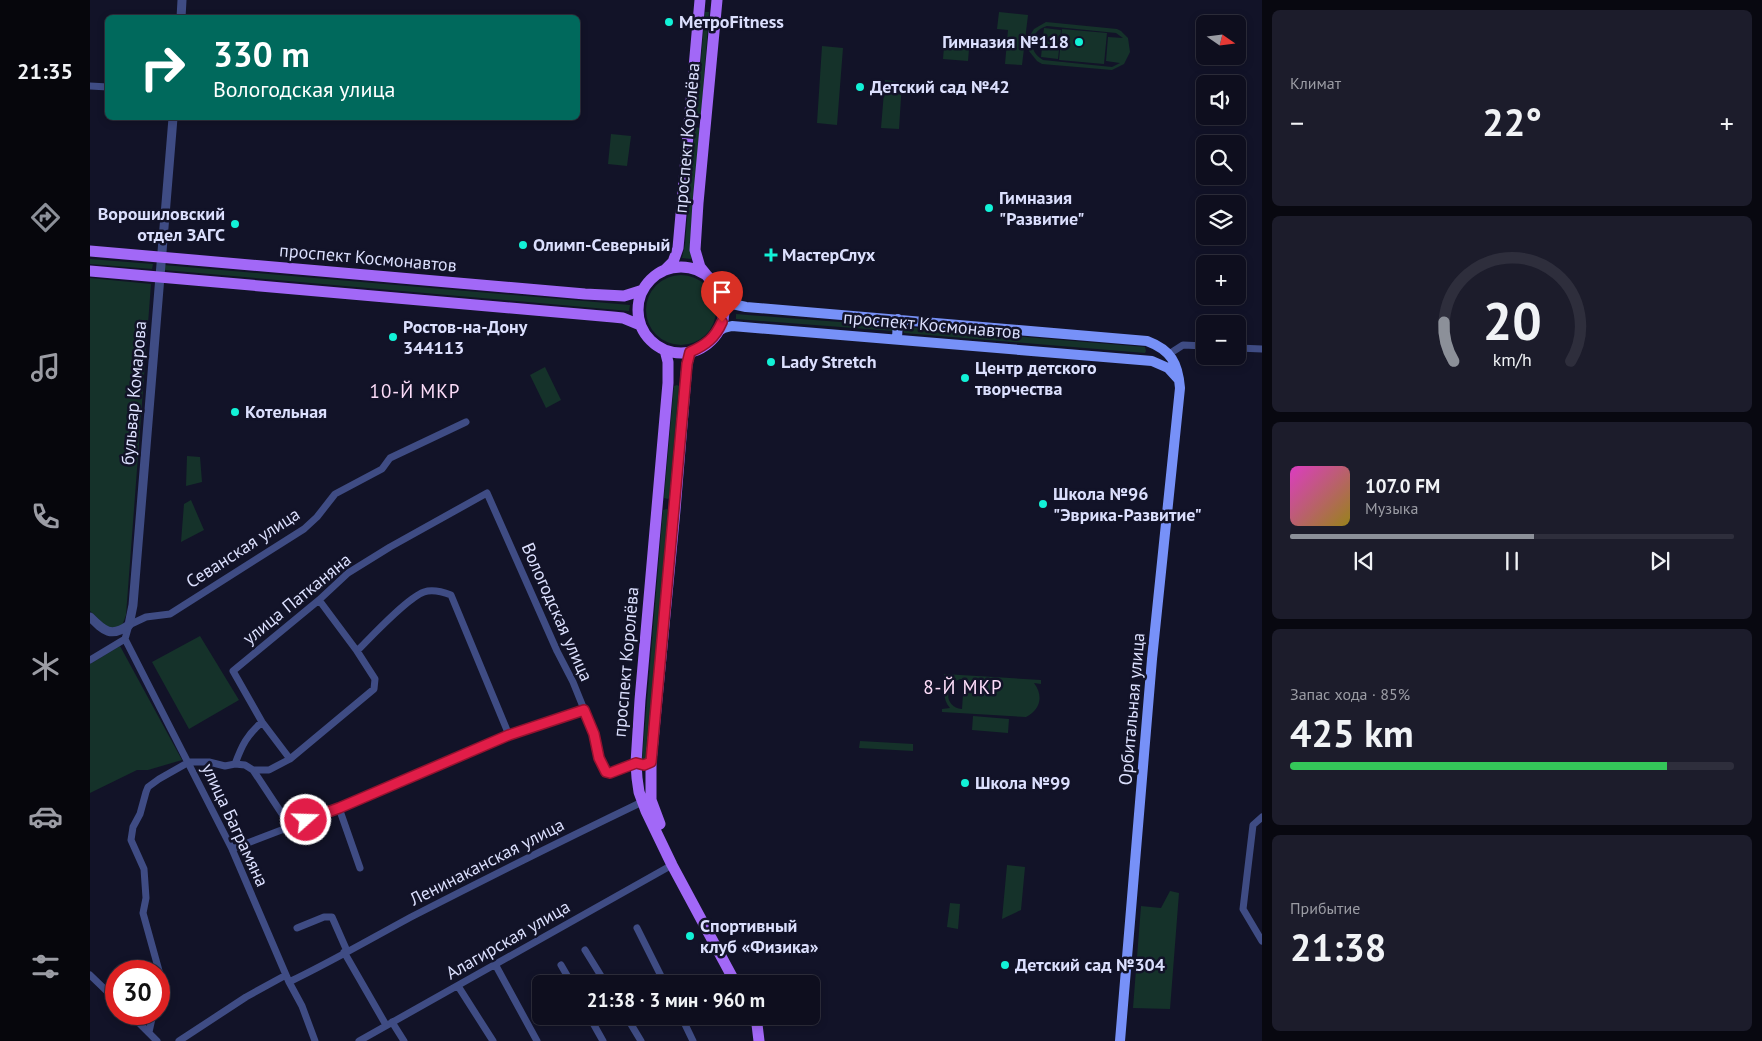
<!DOCTYPE html>
<html lang="ru">
<head>
<meta charset="utf-8">
<style>
  :root { --surface:#0e0e1e; --page:#1c1c2b; --text:#f1f3f6; --muted:#9b9ca4; --line:#2e2e3c; --accent:#8c9099 }
  body { margin:0; font-family:"PT Sans",sans-serif; background:var(--page); color:var(--text); height:100vh; display:flex; flex-direction:column; font-size:19px; white-space:nowrap }
  * { box-sizing:border-box; margin:0 }
  p { font-size:16px; color:var(--muted) }
  .icon { flex:none; width:28px; height:28px; fill:none; stroke:currentColor; stroke-width:2; stroke-linecap:round; stroke-linejoin:round }
  .map { position:relative; flex:1; overflow:hidden }
  .details { display:flex; flex-direction:column; gap:10px; padding:10px; background:#080810; width:500px }
  .details>* { flex:none }
  .top-card { position:absolute; left:15px; top:15px; width:475px; height:105px; border-radius:8px; box-shadow:0 2px 8px #0003,0 0 0 1px var(--line); background:#00695c; color:#fff; overflow:hidden }
  .needle { width:32px; rotate:104deg }
  .controls { position:absolute; left:1106px; top:15px; display:grid; gap:10px }
  .controls a { display:grid; place-items:center; width:50px; height:50px; border-radius:8px; background:var(--surface); box-shadow:0 2px 8px #0003,0 0 0 1px var(--line); font-size:25px }
  .speed { position:absolute; left:15px; top:960px; display:flex; gap:10px; font-size:25px; font-weight:700; text-align:center }
  .speed>* { display:grid; place-content:center; width:65px; height:65px; border-radius:50%; background:var(--surface); box-shadow:0 2px 8px #0003,0 0 0 1px var(--line); line-height:1 }
  .speed .limit { border:8px solid #d22; background:#fff; color:#111 }
  .pin { position:absolute; display:grid; place-items:center; width:42px; height:42px; color:#fff; margin:-51px -21px; border-radius:50% 50% 50% 0; rotate:-45deg; box-shadow:0 0 5px #0007 }
  .pin .icon { rotate:45deg }
  .me { position:absolute; width:55px; margin:-28px; rotate:70deg; stroke-linejoin:round; filter:drop-shadow(0 0 4px #0008) }
  .turn { display:flex; align-items:center; gap:18px; height:105px; padding:0 25px; font-size:22px }
  .turn .icon { width:65px; height:65px; stroke-width:2.5 }
  .turn b { display:block; font-size:35px; line-height:42px }
  .big { font-size:38px; font-weight:700; line-height:1.1 }
  .details .tile { flex:1; display:flex; flex-direction:column; justify-content:center; gap:8px; min-width:0; padding:0 18px; border-radius:8px; background:var(--page) }
  .details .dial { align-items:center; gap:0 }
  .dial svg { height:130px; overflow:visible; fill:none; stroke:var(--line); stroke-width:7; stroke-linecap:round; text-anchor:middle }
  .dial text { fill:var(--text); stroke:none }
  .song { display:flex; align-items:center; gap:15px }
  .cover { width:60px; height:60px; border-radius:8px; background:linear-gradient(135deg,hsl(310 70% 55%),hsl(50 70% 35%)) }
  .played { height:5px; border-radius:2px; background:linear-gradient(90deg,var(--accent) 55%,var(--line) 55%) }
  .keys { display:flex; justify-content:space-around; direction:ltr }
  .heat { display:flex; justify-content:space-between; align-items:center; font-size:28px; direction:ltr }
  .charge { height:8px; border-radius:4px; background:linear-gradient(90deg,#34c759 85%,var(--line) 0) }
  .trip { position:absolute; left:442px; top:975px; width:288px; height:50px; border-radius:8px; background:var(--surface); box-shadow:0 2px 8px #0003,0 0 0 1px var(--line); font-weight:700; line-height:50px; text-align:center }
  main { display:flex; flex:1; min-height:0 }
  .tabs { display:flex; flex-direction:column; width:90px; justify-content:space-around; align-items:center; background:#06060c; color:var(--muted) }
  .tabs .icon { width:35px; height:35px }
  .tabs .active { color:var(--accent) }
  .tabs b { font-size:22px; color:var(--text) }
  .map>svg:first-child { display:block }
  .green { fill:#15322a; fill-rule:evenodd }
  .lines { fill:none; stroke-linecap:round; stroke-linejoin:round }
  .minor { stroke:#3f4c84; stroke-width:7 }
  .tertiary { stroke:#3f4c84; stroke-width:9 }
  .secondary { stroke:#7791f8; stroke-width:10 }
  .primary { stroke:#a268f7; stroke-width:11 }
  .route-casing { stroke:#92132f; stroke-width:12 }
  .route { stroke:#e11d48; stroke-width:9 }
  .poi-dot { fill:#12f2d7; stroke:#121328; stroke-width:2 }
  .labels { text-anchor:middle; stroke-width:5; stroke-linejoin:round; paint-order:stroke }
  .poi-label { font-size:18px; font-weight:bold; fill:#dbdffd; stroke:#121328; text-anchor:start }
  .street-label { font-size:18px; fill:#dbdffd; stroke:#121328 }
  .neighbourhood-label { font-size:19px; letter-spacing:1px; fill:#fdddf9; stroke:#121328 }
</style>
</head>
<body>
<main>
<nav class="tabs">
<b>21:35</b>
<svg class="icon active" aria-label="directions" viewBox="0 0 24 24"><path d="M12 3l9 9-9 9-9-9zM9 14v-3h6M13 9l2 2-2 2"/></svg>
<svg class="icon" aria-label="music" viewBox="0 0 24 24"><path d="M9 18V5l10-2v13"/><circle cx="6" cy="18" r="3"/><circle cx="16" cy="16" r="3"/></svg>
<svg class="icon" aria-label="phone" viewBox="0 0 24 24"><path d="M5 4h4l2 5-3 2q2 4 5 5l2-3 5 2v4C11 20 4 13 5 4z"/></svg>
<svg class="icon" aria-label="climate" viewBox="0 0 24 24"><path d="M12 3v18M4 7l16 10M4 17L20 7"/></svg>
<svg class="icon" aria-label="car" viewBox="0 0 24 24"><path d="M5 17H2v-5l4-1 3-4h7l3 4 3 1v5h-3M9 17h6M6 11h13"/><circle cx="7" cy="17" r="2"/><circle cx="17" cy="17" r="2"/></svg>
<svg class="icon" aria-label="filters" viewBox="0 0 24 24"><path d="M4 7h16M4 17h16"/><circle cx="9" cy="7" r="2"/><circle cx="15" cy="17" r="2"/></svg>
</nav>
<div class="map">
<svg width="1172" height="1041" viewBox="0 0 1172 1041">
  <rect width="100%" height="100%" fill="#121328"/>
  <path class="green" d="M615 12H619L611 119H606Z
    M909 12 938 15 932 65 915 64 918 30 907 29Z
    M956 22 1027 29 1031 31 1038 38 1040 52 1034 64 1022 70 952 64 947 61 939 51V37L944 29ZM957 26 1026 33 1033 38 1018 37 1016 61 1030 63 1022 67 953 60C937 51 939 31 957 26Z
    M954 28 971 30 968 59 951 57Z
    M972 29 1017 33 1014 64 969 60Z
    M732 46 753 48 747 125 727 123Z
    M854 47 879 49 878 61 853 59Z
    M795 80 812 82 809 129 791 128Z
    M605 127 610 128 601 259 592 258 595 244Z
    M521 134 541 136 537 166 518 164Z
    M0 259 63 264 62 269 0 264Z
    M74 265 540 305 539 311 74 270Z
    M556 310a35 35 0 1 1 70 0a35 35 0 1 1-70 0Z
    M0 278 61 284 36 615 32 626 21 629 15 625 0 611Z
    M646 314 802 326 803 331 646 319Z
    M815 327 1055 347 1056 351 1055 353 814 333 813 330Z
    M455 367 471 400 456 408 440 375Z
    M587 385 589 386 579 498 578 499 574 498 584 386Z
    M97 456 110 457 112 482 96 486Z
    M101 500 114 530 91 542 94 504Z
    M577 509 578 510 556 760H552L573 510Z
    M110 636 149 700 99 729 62 662Z
    M30 646 92 760 58 770H47L0 793V664Z
    M854 674 951 680V684L944 683C954 696 950 710 936 717L852 712V709L860 708C852 698 853 689 861 679L854 678ZM870 679H874L872 709C853 707 855 685 870 679Z
    M883 716 919 719 918 733 882 730Z
    M770 741 823 744V751L769 748Z
    M917 865 935 867 931 910 912 919Z
    M1080 891 1089 893 1080 1009 1043 1008 1051 906 1071 908Z
    M860 903 870 904 868 929 857 927Z"/>
  <g class="lines">
    <path class="minor" d="M0 86 18 87
      M1148 348 1172 349
      M1079 354 1093 345 1115 346
      M267 651C281 637 317 598 334 592 343 589 353 592 361 595L419 735
      M0 660 35 639
      M200 759 172 722 143 671 229 600 258 573 300 547 397 493 467 651 483 682 504 734 509 758 516 772 520 773 546 763
      M145 764C152 745 157 735 172 722
      M163 770H179L200 759 284 689 285 679 267 651 229 600
      M249 808 270 868
      M1172 817 1163 825 1153 909 1172 941
      M142 849 249 808 419 735 494 710
      M207 928 234 917H242L257 951
      M547 928 575 984
      M495 950 516 984
      M254 952 296 1025
      M405 964 447 1041
      M471 965 482 984
      M0 975 26 1000
      M199 982C241 962 282 938 323 916 399 877 475 839 552 802
      M368 986 403 1041
      M69 990 71 978 53 913 56 898 54 869 41 840 43 827 50 814 56 792 58 787 69 779 99 762H119L135 766 145 764 155 765 163 770 200 826
      M40 1014 67 1041
      M499 1016 513 1041
      M536 1016 551 1041
      M591 1016 603 1041
      M302 1022 314 1041
      M59 1032 63 1014
      M89 1041 156 997 196 975
      M225 1041 212 1006 199 982 142 849 35 639 39 625 56 617 80 614 214 529 227 517 245 494 292 469 300 458 376 422
      M269 1041 582 865"/>
    <path class="tertiary" d="M91 18 92 0
      M0 617C14 631 21 638 39 625L43 605 83 118"/>
    <path class="secondary" d="M632 297 638 303 656 307 1057 341C1081 350 1088 363 1090 388L1062 659 1030 1041
      M627 332 634 328 642 326 1062 361 1078 368 1088 379
      M807 339 808 319"/>
    <path class="primary" d="M0 251 495 294 534 296 553 290
      M548 310a43 43 0 1 1 86 0a43 43 0 1 1-86 0Z
      M575 270 583 262 588 248 610 0
      M0 271 523 317 533 318 550 325
      M618 277 610 267 605 250 608 203 627 0
      M575 350 578 362V383L550 700 546 763 547 778 549 792 556 811 582 865 646 984
      M570 824 561 800V762L585 510 597 364 600 352
      M666 1016 669 1041"/>
  </g>
  <g class="lines">
    <defs>
      <path id="route" d="M216 820 249 808 419 735 494 710 504 734 509 758 516 772 520 773 546 763 554 765 561 762 597 364 600 352C616 345 625 338 632 322"/>
    </defs>
    <use href="#route" class="route-casing"/>
    <use href="#route" class="route"/>
  </g>
  <g class="poi-dot">
    <circle cx="579" cy="22" r="5"/>
    <circle cx="989" cy="42" r="5"/>
    <circle cx="770" cy="87" r="5"/>
    <circle cx="899" cy="208" r="5"/>
    <circle cx="145" cy="224" r="5"/>
    <circle cx="433" cy="245" r="5"/>
    <path d="M678.5 247.5h5v5h5v5h-5v5h-5v-5h-5v-5h5z"/>
    <circle cx="303" cy="337" r="5"/>
    <circle cx="681" cy="362" r="5"/>
    <circle cx="875" cy="378" r="5"/>
    <circle cx="145" cy="412" r="5"/>
    <circle cx="953" cy="504" r="5"/>
    <circle cx="875" cy="783" r="5"/>
    <circle cx="600" cy="936" r="5"/>
    <circle cx="915" cy="965" r="5"/>
  </g>
  <g class="labels">
    <g class="poi-label">
      <text x="589" y="28">МетроFitness</text>
      <text x="979" y="48" text-anchor="end">Гимназия №118</text>
      <text x="780" y="93">Детский сад №42</text>
      <text x="909" y="204">Гимназия<tspan x="909" dy="21">"Развитие"</tspan></text>
      <text x="135" y="220" text-anchor="end">Ворошиловский<tspan x="135" dy="21">отдел ЗАГС</tspan></text>
      <text x="443" y="251">Олимп-Северный</text>
      <text x="692" y="261">МастерСлух</text>
      <text x="313" y="333">Ростов-на-Дону<tspan x="313" dy="21">344113</tspan></text>
      <text x="691" y="368">Lady Stretch</text>
      <text x="885" y="374">Центр детского<tspan x="885" dy="21">творчества</tspan></text>
      <text x="155" y="418">Котельная</text>
      <text x="963" y="500">Школа №96<tspan x="963" dy="21">"Эврика-Развитие"</tspan></text>
      <text x="885" y="789">Школа №99</text>
      <text x="610" y="932">Спортивный<tspan x="610" dy="21">клуб «Физика»</tspan></text>
      <text x="925" y="971">Детский сад №304</text>
    </g>
    <g class="street-label">
      <text transform="translate(597 138) rotate(-85)" y="6">проспект Королёва</text>
      <text transform="translate(278 258) rotate(5)" y="6">проспект Космонавтов</text>
      <text transform="translate(842 325) rotate(5)" y="6">проспект Космонавтов</text>
      <text transform="translate(44 393) rotate(-85)" y="6">бульвар Комарова</text>
      <text transform="translate(153 548) rotate(-33)" y="6">Севанская улица</text>
      <text transform="translate(207 599) rotate(-39)" y="6">улица Патканяна</text>
      <text transform="translate(467 612) rotate(66)" y="6">Вологодская улица</text>
      <text transform="translate(536 662) rotate(-85)" y="6">проспект Королёва</text>
      <text transform="translate(1042 709) rotate(-85)" y="6">Орбитальная улица</text>
      <text transform="translate(145 825) rotate(65)" y="6">улица Баграмяна</text>
      <text transform="translate(397 862) rotate(-27)" y="6">Ленинаканская улица</text>
      <text transform="translate(418 940) rotate(-30)" y="6">Алагирская улица</text>
    </g>
    <g class="neighbourhood-label">
      <text x="325" y="398">10-Й МКР</text>
      <text x="873" y="694">8-Й МКР</text>
    </g>
  </g>
</svg>
<div class="controls">
<a><svg class="needle" viewBox="-14 -14 28 28"><path d="M0-13l5 13h-10z" fill="#e53935"/><path d="M0 13l5-13h-10z" fill="#9b9ca4"/></svg></a>
<a><svg class="icon" aria-label="sound" viewBox="0 0 24 24"><path d="M4 9h4l5-4v14l-5-4H4zM17 9q2 3 0 6"/></svg></a>
<a><svg class="icon" aria-label="search" viewBox="0 0 24 24"><circle cx="10" cy="10" r="6"/><path d="M15 15l6 6"/></svg></a>
<a><svg class="icon" aria-label="layers" viewBox="0 0 24 24"><path d="M12 4l9 5-9 5-9-5zM3 14l9 5 9-5"/></svg></a>
<a>+</a>
<a>−</a>
</div>
<div class="speed"><div class="limit">30</div></div>
<div class="pin" style="left:632px;top:322px;background:#d93025"><svg class="icon" aria-label="arrive" viewBox="0 0 24 24"><path d="M6 21V4h12l-3 4 3 4H6"/></svg></div>
<svg class="me" style="left:216px;top:820px" viewBox="-20 -20 40 40"><circle r="17" fill="#e11d48" stroke="#fff" stroke-width="3"/><path d="M0-11L8 9 0 5-8 9z" fill="#fff"/></svg>
<div class="trip">21:38 · 3 мин · 960 m</div>
<div class="top-card">
<div class="turn"><svg class="icon" aria-label="right" viewBox="0 0 24 24"><path d="M7 20v-9h11M14 6l5 5-5 5"/></svg><div><b>330 m</b>Вологодская улица</div></div>
</div>
</div>
<section class="details">
<div class="tile"><p>Климат</p>
<div class="heat"><a>−</a><b class="big">22°</b><a>+</a></div>
</div>
<div class="tile dial"><svg viewBox="0 0 100 80">
<path d="M14 69A42 42 0 1 1 86 69"/>
<path d="M14 69A42 42 0 0 1 8 45" stroke="#8c9099"/>
<text x="50" y="56" font-size="32" font-weight="700">20</text>
<text x="50" y="72" font-size="11">km/h</text>
</svg></div>
<div class="tile">
<div class="song"><i class="cover"></i><div><b>107.0 FM</b><p>Музыка</p></div></div>
<div class="played"></div>
<div class="keys"><svg class="icon" aria-label="previous" viewBox="0 0 24 24"><path d="M18 5L8 12l10 7zM5 5v14"/></svg><svg class="icon" aria-label="pause" viewBox="0 0 24 24"><path d="M8 5v14M16 5v14"/></svg><svg class="icon" aria-label="next" viewBox="0 0 24 24"><path d="M6 5l10 7-10 7zM19 5v14"/></svg></div>
</div>
<div class="tile"><p>Запас хода · 85%</p><b class="big">425 km</b><div class="charge"></div></div>
<div class="tile"><p>Прибытие</p><b class="big">21:38</b></div>
</section>
</main>
</body>
</html>
